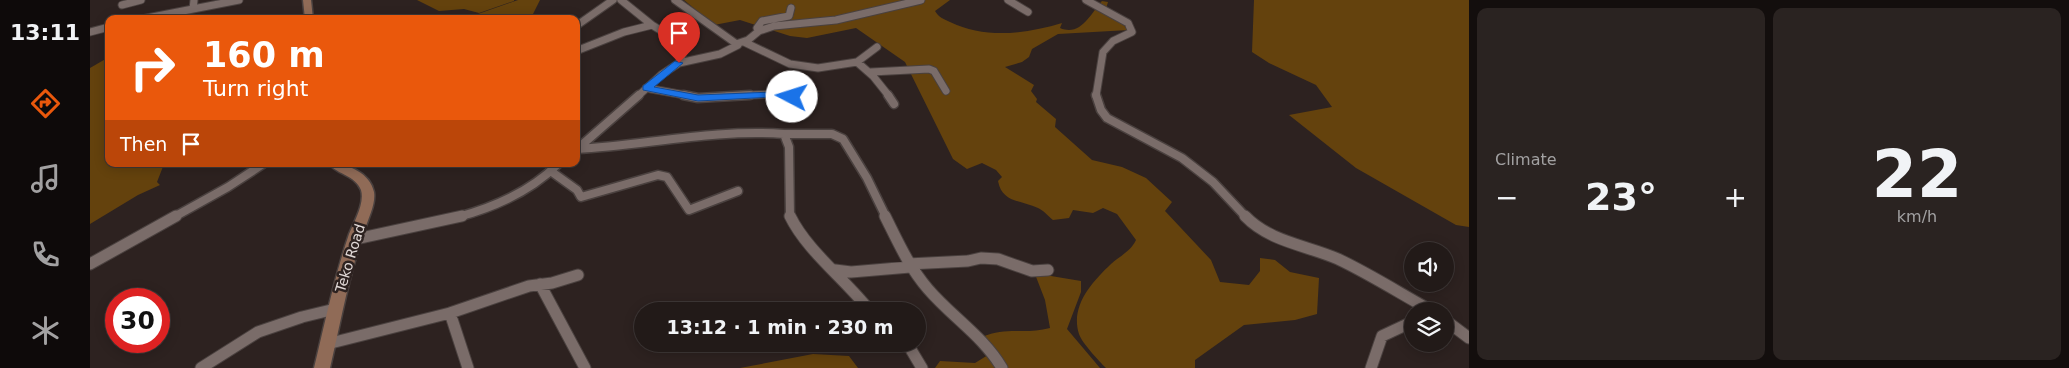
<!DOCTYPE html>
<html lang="en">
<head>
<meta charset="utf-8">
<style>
  :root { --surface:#221a18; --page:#2a2321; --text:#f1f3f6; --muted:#a2a1a2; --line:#3f3837; --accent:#ea580c }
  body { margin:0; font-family:"DejaVu Sans",sans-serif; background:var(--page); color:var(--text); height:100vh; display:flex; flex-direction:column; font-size:19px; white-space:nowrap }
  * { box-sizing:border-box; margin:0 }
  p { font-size:16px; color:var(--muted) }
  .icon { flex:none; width:28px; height:28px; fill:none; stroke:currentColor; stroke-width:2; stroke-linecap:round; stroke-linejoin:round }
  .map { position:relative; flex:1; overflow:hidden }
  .panel { display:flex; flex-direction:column; gap:8px; padding:8px; background:#130e0d; width:600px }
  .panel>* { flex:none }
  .top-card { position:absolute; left:15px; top:15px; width:475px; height:152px; border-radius:10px; box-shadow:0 2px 12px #0003,0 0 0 1px var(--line); background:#ea580c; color:#fff; overflow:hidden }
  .controls { position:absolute; left:1314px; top:242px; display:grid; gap:10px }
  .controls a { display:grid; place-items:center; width:50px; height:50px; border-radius:50%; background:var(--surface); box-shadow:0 2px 12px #0003,0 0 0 1px var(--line); font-size:25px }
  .speed { position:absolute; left:15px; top:288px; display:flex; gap:10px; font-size:25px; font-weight:700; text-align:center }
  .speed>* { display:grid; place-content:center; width:65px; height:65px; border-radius:50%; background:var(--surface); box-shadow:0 2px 12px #0003,0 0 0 1px var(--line); line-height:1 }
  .speed .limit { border:8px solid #d22; background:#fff; color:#111 }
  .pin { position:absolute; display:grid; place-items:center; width:42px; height:42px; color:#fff; margin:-51px -21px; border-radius:50% 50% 50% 0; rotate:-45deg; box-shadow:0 0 5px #0007 }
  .pin .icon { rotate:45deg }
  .me { position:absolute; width:55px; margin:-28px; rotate:275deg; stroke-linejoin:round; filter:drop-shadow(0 0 4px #0008) }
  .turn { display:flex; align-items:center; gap:18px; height:105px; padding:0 15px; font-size:22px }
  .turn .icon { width:65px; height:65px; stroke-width:2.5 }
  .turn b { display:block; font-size:35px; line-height:42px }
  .then { display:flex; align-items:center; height:48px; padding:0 15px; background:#0003; gap:10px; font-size:19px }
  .big { font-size:38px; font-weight:700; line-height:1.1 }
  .panel .widget { flex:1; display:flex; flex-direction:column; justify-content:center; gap:8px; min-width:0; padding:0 18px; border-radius:10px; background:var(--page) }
  .panel .dial { align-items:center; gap:0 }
  .dial b { font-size:65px; line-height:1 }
  .heat { display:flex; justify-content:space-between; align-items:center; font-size:28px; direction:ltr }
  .panel .tiles { flex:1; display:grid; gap:8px; grid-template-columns:repeat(2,1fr) }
  .trip { position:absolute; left:544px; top:302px; width:292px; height:50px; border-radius:25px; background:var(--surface); box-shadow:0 2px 12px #0003,0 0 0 1px var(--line); font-weight:700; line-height:50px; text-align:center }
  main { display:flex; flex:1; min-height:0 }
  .menu { display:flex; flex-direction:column; width:90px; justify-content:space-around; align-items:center; background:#0e0a0a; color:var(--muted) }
  .menu .icon { width:35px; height:35px }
  .menu .on { color:var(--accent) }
  .menu b { font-size:22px; color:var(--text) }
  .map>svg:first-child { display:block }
  .green { fill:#64420d }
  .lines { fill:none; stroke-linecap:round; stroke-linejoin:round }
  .street-far2-casing { stroke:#4a413f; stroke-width:9 }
  .street-far1-casing { stroke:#4a413f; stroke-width:11 }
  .street-casing { stroke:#4a413f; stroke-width:13 }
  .secondary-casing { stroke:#4a413f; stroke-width:3 }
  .street-far2 { stroke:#7a6c69; stroke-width:7 }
  .street-far1 { stroke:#7a6c69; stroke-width:8 }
  .street { stroke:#7a6c69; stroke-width:11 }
  .secondary { fill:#906b57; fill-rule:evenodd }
  .route { fill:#1a73e8; stroke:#114b97 }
  .labels { text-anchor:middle; stroke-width:5; stroke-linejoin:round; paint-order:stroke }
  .street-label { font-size:14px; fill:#e1d9d7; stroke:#2d2220 }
</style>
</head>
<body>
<main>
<nav class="menu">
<b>13:11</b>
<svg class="icon on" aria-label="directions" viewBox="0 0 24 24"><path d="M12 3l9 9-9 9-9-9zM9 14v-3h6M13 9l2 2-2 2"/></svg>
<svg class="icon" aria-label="music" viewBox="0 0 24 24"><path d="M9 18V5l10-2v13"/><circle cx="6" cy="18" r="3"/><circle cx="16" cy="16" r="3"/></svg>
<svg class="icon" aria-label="phone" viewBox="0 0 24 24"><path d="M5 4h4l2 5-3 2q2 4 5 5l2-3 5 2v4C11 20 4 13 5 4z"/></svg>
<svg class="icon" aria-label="climate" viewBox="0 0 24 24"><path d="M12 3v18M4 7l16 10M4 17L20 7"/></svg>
</nav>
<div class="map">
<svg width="1379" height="368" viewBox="0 0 1379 368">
  <rect width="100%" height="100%" fill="#2d2220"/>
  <path class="green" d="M327 0H424V1L389 13 374 9 349 11Z
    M428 0H450L442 16 438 19H347L352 16 388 14Z
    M594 0H860L845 11C849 18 854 19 860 22 895 39 936 34 972 23L970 28C991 37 1001 13 1012 1L1018 2 1015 12 1029 21 1039 30 968 34 942 49 939 57 932 62 915 67 944 85 941 91 947 99 946 102 966 119 965 127 1002 160 1032 167 1056 178 1082 202 1075 211 1121 260 1130 282 1159 285 1170 271V258L1185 260 1200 272 1229 278 1227 314 1205 320 1154 325 1105 360V368H1016C1009 361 992 343 989 334 980 306 1002 282 1021 264 1030 256 1041 251 1046 240L1027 214 1013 208 1003 213 983 210 979 218 963 220C958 216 953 210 948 208 931 200 912 203 908 181L912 177 906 170 892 163 877 169 863 159 815 62 766 28 717 38 700 36 650 20 624 25Z
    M1164 0H1379V227L1366 225 1266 168 1199 115 1242 107 1226 85 1179 63 1162 52Z
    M19 57V164H74L67 182 70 185 48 195 0 224V68Z
    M943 269 961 276 991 281V292L977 329 1010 368H845L850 361 885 363 898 355 892 337C917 326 935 335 960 328L955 300Z
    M723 354 759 356 768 368H650Z"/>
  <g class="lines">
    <defs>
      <path id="street-far2" d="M104 0 103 9 149 0
        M531 0 562 25 588 41 594 50 589 63 571 75 548 96
        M585 0 648 45 630 54 589 63
        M918 0 938 12
        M996 0 1038 23 1042 32 1023 41 1013 52 1006 96
        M32 5 51 0
        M52 19 103 9
        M486 26 523 0
        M669 31 667 28 672 21 699 16 701 8
        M0 32 19 27
        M654 42 700 64 728 68 767 62 787 47
        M646 44 658 40 669 31 684 26 746 20 831 0
        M486 51 534 32 562 25
        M767 62 783 76 799 96
        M781 72 839 69 844 71 856 91
        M556 88 600 96
        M637 96 683 94 699 96"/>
      <path id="street-far1" d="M593 95 608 98 660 95
        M691 95 702 97
        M798 95 804 104
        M1006 95 1011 110 1017 118 1092 158 1123 182 1156 217
        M694 134H742L753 139 777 178 796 217
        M487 149C556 145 625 129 694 134L699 147 700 217
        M486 150 549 95
        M462 172 487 190 491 197 568 175 577 177 599 210 648 191
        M84 217 138 187 173 164
        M368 217C405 207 440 192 468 164"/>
      <path id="street" d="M700 216C717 251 756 280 780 311
        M795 216C808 242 819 267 838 289 862 317 893 336 912 368
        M1155 216C1180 242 1216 245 1248 259 1280 274 1311 294 1342 311
        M266 239 372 216
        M0 264 86 216
        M818 264 878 261 891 258 908 259 942 271 958 270
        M745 270 761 272 820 267
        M450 284 495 368
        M360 313 378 368
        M1355 320 1379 338
        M237 344 360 313 439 286 462 283 488 275
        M813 344 820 348 832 368
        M111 368 168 332 212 317 245 309
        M1281 368 1292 336 1322 322"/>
      <path id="secondary" d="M213 0H221L223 19H215Z
        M239 164C256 163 280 172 284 192 286 204 278 219 275 229 259 274 251 321 240 368H224C235 323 244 278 259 234 264 222 275 203 271 190 265 175 248 175 239 164Z"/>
    </defs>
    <use href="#street-far2" class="street-far2-casing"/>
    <use href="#street-far1" class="street-far1-casing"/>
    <use href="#street" class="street-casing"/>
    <use href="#secondary" class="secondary-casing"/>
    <use href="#street-far2" class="street-far2"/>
    <use href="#street-far1" class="street-far1"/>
    <use href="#street" class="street"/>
    <use href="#secondary" class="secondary"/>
  </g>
  <path class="route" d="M585 61 593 63 564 87 608 95 683 92 702 94 707 97 702 100 683 97 608 101 553 90V86Z"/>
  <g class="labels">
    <g class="street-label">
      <text transform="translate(260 258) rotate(-73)" y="5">Teko Road</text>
    </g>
  </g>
</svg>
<div class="controls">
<a><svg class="icon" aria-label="sound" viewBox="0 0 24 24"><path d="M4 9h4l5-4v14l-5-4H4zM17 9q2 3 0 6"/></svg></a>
<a><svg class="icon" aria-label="layers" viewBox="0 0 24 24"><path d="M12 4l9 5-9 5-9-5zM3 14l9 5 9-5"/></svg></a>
</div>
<div class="speed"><div class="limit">30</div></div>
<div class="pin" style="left:589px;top:63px;background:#d93025"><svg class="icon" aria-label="arrive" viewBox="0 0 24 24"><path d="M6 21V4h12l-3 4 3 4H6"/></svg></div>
<svg class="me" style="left:702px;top:97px" viewBox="-20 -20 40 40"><circle r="19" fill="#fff"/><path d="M0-13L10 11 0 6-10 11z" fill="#1a73e8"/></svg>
<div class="trip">13:12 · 1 min · 230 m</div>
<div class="top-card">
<div class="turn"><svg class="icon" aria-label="right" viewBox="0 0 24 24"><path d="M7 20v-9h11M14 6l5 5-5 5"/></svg><div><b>160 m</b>Turn right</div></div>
<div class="then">Then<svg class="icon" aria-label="arrive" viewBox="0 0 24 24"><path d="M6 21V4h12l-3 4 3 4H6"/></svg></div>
</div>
</div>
<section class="panel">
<div class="tiles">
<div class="widget"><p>Climate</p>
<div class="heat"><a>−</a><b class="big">23°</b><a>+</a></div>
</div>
<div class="widget dial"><b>22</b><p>km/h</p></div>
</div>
</section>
</main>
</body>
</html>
